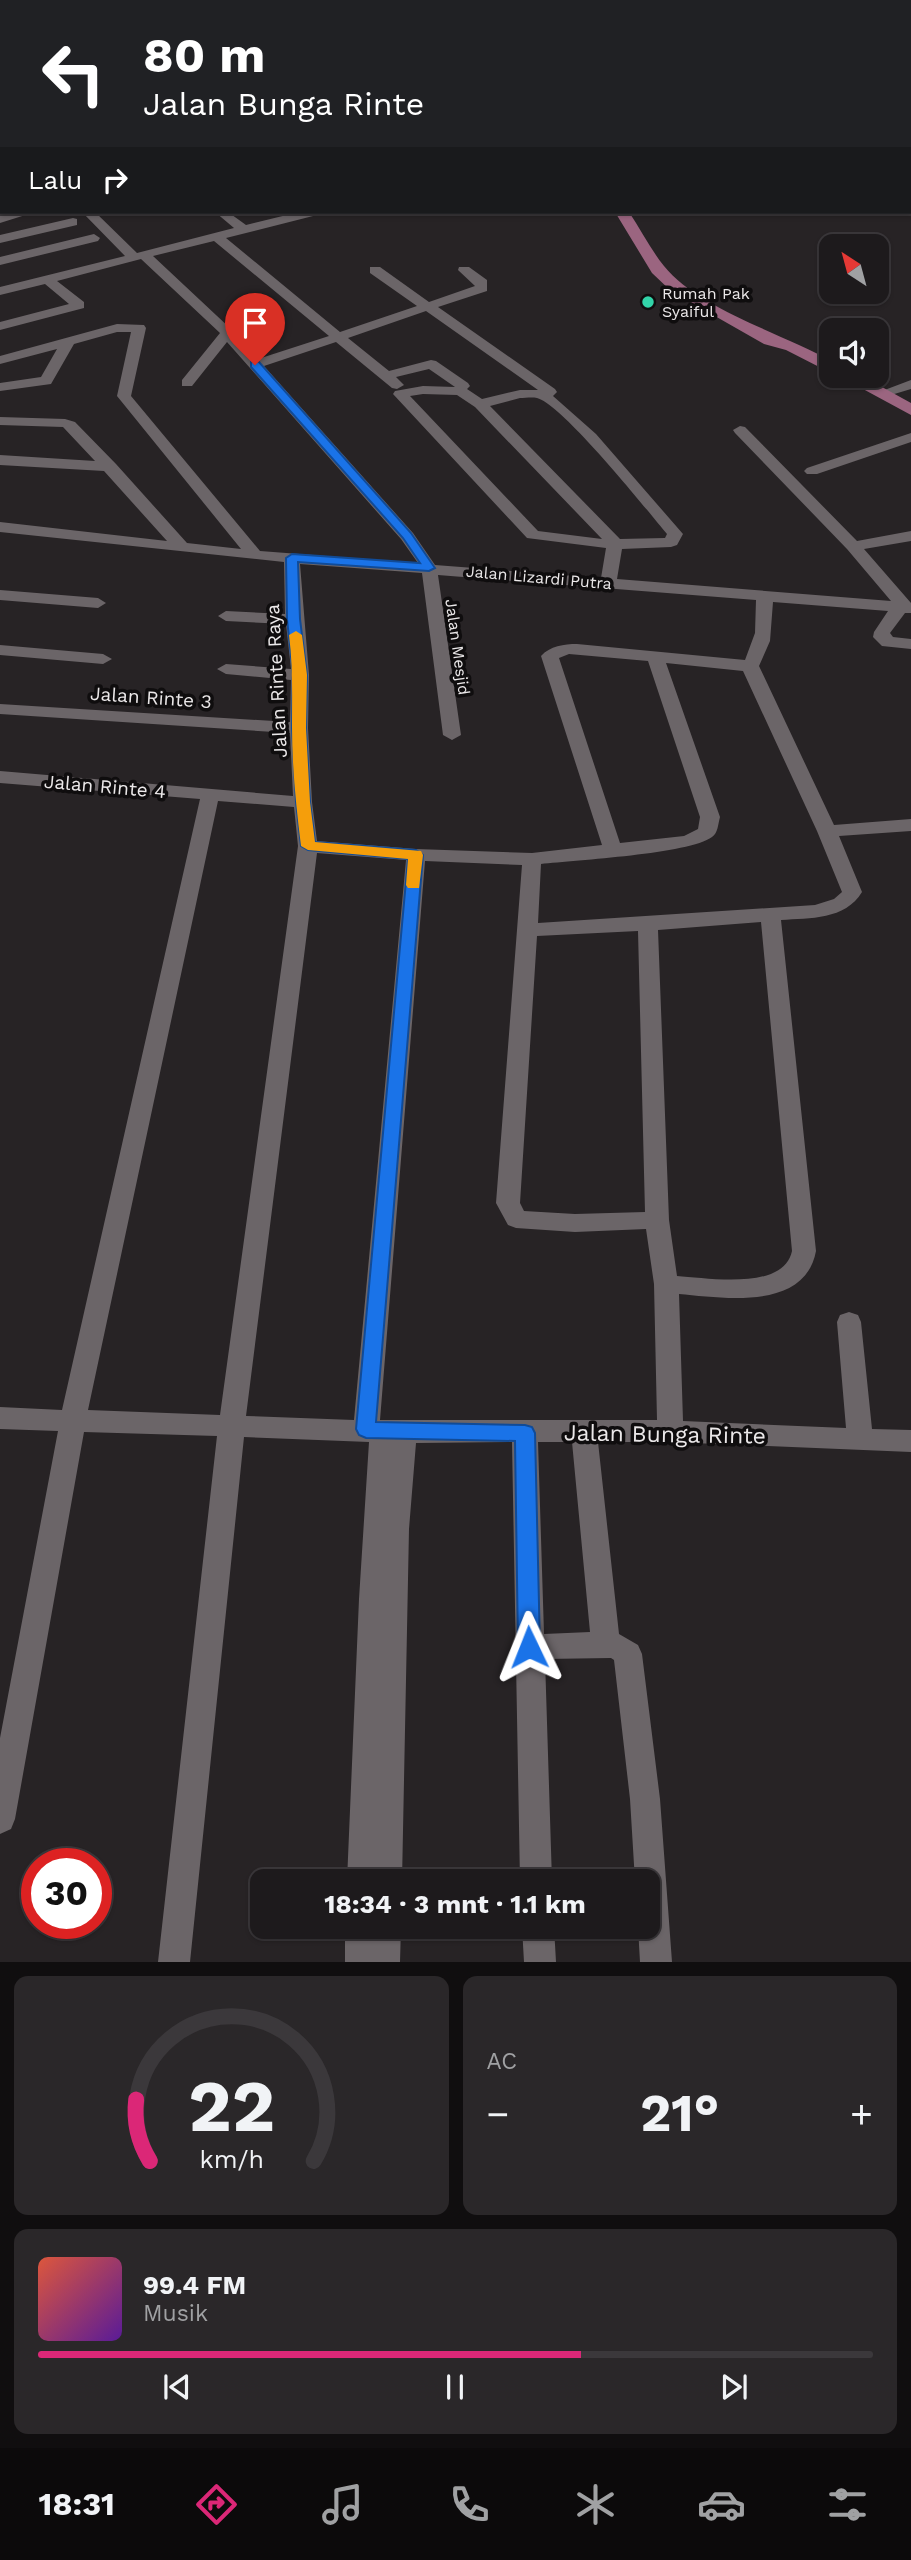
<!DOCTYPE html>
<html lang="id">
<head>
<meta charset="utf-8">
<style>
  :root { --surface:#1d1a1c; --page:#2a2729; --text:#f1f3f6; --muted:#a0a1a3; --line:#3b383b; --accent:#db2777 }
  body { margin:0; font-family:"Work Sans",sans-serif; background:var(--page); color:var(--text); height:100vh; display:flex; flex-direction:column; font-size:26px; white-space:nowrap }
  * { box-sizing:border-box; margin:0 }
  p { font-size:23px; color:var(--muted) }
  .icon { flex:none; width:38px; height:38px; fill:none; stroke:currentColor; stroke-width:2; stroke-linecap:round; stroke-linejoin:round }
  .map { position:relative; height:1962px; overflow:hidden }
  .side { display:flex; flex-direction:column; gap:14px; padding:14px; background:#100e0f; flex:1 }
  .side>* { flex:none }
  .top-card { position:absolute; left:0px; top:0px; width:912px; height:214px; box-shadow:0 2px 5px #0004,0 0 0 2px var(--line); background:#202124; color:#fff; overflow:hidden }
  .needle { width:46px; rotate:324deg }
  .fabs { position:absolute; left:819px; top:234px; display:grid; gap:14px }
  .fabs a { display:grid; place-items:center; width:70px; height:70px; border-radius:14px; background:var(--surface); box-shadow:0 2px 5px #0004,0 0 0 2px var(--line); font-size:35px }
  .speed { position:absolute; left:21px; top:1848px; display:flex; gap:14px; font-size:35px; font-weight:700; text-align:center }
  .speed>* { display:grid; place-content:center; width:91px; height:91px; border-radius:50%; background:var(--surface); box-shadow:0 2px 5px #0004,0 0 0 2px var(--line); line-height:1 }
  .speed .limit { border:10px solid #d22; background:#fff; color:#111 }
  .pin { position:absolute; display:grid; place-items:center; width:60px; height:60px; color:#fff; margin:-72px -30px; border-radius:50% 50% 50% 0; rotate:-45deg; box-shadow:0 0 7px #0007 }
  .pin .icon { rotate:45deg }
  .me { position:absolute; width:77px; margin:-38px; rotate:358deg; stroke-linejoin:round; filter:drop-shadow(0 0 5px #0008) }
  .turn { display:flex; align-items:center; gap:24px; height:147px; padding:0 28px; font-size:32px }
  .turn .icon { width:91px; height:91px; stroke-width:2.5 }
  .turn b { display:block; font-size:49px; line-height:60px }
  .then { display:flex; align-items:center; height:66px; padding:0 28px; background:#0003; gap:14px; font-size:26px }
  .big { font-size:52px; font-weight:700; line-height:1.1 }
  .side .widget { flex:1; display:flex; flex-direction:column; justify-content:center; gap:10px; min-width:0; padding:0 24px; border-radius:14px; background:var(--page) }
  .side .dial { align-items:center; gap:0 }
  .dial svg { height:182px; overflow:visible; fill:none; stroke:var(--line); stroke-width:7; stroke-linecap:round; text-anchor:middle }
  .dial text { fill:var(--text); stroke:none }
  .song { display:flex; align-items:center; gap:21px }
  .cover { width:84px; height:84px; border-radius:10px; background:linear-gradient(135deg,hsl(10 70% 55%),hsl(270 70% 35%)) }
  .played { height:7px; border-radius:4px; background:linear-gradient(90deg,var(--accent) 65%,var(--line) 65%) }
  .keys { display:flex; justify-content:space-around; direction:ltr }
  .heat { display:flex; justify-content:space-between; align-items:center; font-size:38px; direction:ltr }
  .side .tiles { flex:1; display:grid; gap:14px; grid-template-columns:1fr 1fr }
  .widget:last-child { grid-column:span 2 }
  .trip { position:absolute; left:250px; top:1869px; width:410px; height:70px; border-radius:14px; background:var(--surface); box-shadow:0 2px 5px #0004,0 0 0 2px var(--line); font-weight:700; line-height:70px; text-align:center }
  .menu { display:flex; height:112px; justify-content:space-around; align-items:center; background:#0c0a0b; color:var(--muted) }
  .menu .icon { width:49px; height:49px }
  .menu .current { color:var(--accent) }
  .menu b { font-size:32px; color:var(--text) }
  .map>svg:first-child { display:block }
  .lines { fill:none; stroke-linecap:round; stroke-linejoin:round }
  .minor { fill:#6b6568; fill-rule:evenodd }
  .major { fill:#9b6580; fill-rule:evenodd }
  .route { fill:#1a73e8; stroke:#114b97; stroke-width:2 }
  .slow { fill:#f59e0b }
  .poi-dot { fill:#32d4a9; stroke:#0f0d0e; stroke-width:2.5 }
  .labels { text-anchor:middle; stroke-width:7; stroke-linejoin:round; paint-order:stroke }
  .far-poi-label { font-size:16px; fill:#ebe8e9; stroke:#0f0d0e; text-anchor:start }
  .far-street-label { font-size:16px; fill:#ebe8e9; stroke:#0f0d0e }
  .street-label { font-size:19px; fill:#ebe8e9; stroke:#0f0d0e }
  .near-street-label { font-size:23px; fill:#ebe8e9; stroke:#0f0d0e }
</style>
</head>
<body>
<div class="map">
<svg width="911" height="1962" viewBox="0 0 911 1962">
  <rect width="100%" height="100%" fill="#272325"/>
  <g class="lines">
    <path class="minor" d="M137 0H150L152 2H138Z
      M284 0H300L282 2Z
      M332 0H348L330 2Z
      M613 0H624L626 2H614Z
      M694 0H711L692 2Z
      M779 0H794L777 2Z
      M805 0H818L820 2H806Z
      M848 0H864L846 2Z
      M910 11H911V17H910Z
      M910 35H911V41H910Z
      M910 61H911V67H910Z
      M910 94H911V101H910Z
      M15 212H35L0 223V215Z
      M82 212H95L137 253 234 228 215 212H228L246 225 299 212H319L317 215 226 238 340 332 417 306 370 273V267H380L429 302 475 286 458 270 459 267H469L487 280V291L438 307 555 389 557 392 553 396 596 434 683 534 677 545 671 547 622 549 617 579 891 601 847 549 735 433 733 430 740 426 745 427 857 541 911 531V541L864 549 911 603V613H905L890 633 893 637 911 639V649L882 646 873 637 874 632 888 611 773 602 770 641 759 666 834 825 911 819V831L839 836 862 892C845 920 810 918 781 920L816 1251C805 1311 724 1298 679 1294L683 1421 846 1428 837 1322 840 1315 849 1312 858 1315 861 1322 872 1429 911 1430V1452L670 1442H598L619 1634 638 1645 642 1654 660 1799 672 1962H640L638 1927H648V1881H635L630 1799 614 1660 611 1658 545 1659 552 1881H520L512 1442 416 1443 409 1529 402 1881H347L359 1599 369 1442 244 1437 190 1962H158L217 1436 84 1432 15 1819 11 1829 0 1834V1738L58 1431 0 1429V1407L62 1410 200 799 0 783V771L293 796 290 733 0 714V704L290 722 291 680 226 674 217 669 226 664 291 669 286 624 226 621 218 616 226 611 285 614 284 562 0 532V522L167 541 104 471 0 465V455L95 461 63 427 0 425V417L65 419 75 422 116 464 187 543 241 549 117 396 131 332H117L74 344 51 384 0 391V383L41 377 57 349 0 364V356L117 324 144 325 146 328 131 396 260 551 418 563 401 539 227 342 192 386H182V380L220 333 141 259 57 281 84 302V308L0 330V322L69 304 45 284 0 295V287L125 256ZM214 241 329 336 258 359 232 330 153 256ZM426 311 538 390H520L482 399 467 389 470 386 468 383 436 361 431 360 389 371 348 338ZM336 342 392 388 397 389 404 385 396 377 429 369 455 387 423 386 395 391 393 394 527 538 606 548 601 578 435 565 413 533 264 366ZM423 394 457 395 475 407 602 539 538 531 410 396ZM520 398C525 398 532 397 537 398 563 405 646 509 667 534L665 538 620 539 490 406ZM300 564 422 573 443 735 452 740 461 735 438 575 756 600 755 633 745 660 577 644C564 644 550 646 541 656L602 845 532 853 416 849 317 841 312 802 308 728 309 675ZM569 654 648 661 700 817 698 829 684 836 620 843 559 658ZM666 663 743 671 817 831 842 892 834 899 815 905 538 923 541 864C576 860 689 854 712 837 718 833 718 824 720 817ZM218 801 294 807 298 846 220 1415 88 1410ZM317 853 406 860 354 1420 246 1416ZM425 861 522 865 496 1203 508 1225 516 1228 575 1232 646 1229 654 1284 657 1420H380ZM761 922 792 1251C784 1291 708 1278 677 1276L669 1220 658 930ZM638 931 645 1212 575 1214 524 1211 520 1203 537 936ZM538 1442H572L590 1632 544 1634Z
      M73 218 77 219V225L0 243V235Z
      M94 234 100 238 98 241 0 265V257Z
      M911 380V389L881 398 874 394Z
      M911 433V442L817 474H807L804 471 807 468Z
      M0 590 98 598 106 603 98 608 0 600Z
      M0 645 103 654 112 659 103 664 0 655Z
      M345 1927H401L400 1962H345Z
      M522 1927H554L556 1962H524Z"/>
    <path class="major" d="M434 0H449L450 2H435Z
      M615 212H629C641 230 651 250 664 266 698 309 784 334 831 361V373L786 350 764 344 671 291 652 273Z
      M839 376H862L911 403V415Z"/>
  </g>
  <path class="route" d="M251 362H259L411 533 435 568 429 571 298 562 300 619 307 675 306 728 310 802 315 842 416 850 423 855 376 1422 525 1425 532 1427 535 1433 540 1647 536 1654 529 1657 521 1654 518 1647 515 1441 366 1438 359 1435 356 1429 408 859 308 850 301 846 296 802 292 728 293 675 287 619 286 558 292 554 420 563 403 538 251 367Z"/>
  <path class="slow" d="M296 631 302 635 307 675 306 728 310 802 315 842 421 851 423 855 419 888H408L406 885 408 859 308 850 301 846C296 806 292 766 292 727 292 695 293 666 289 635Z"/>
  <circle class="poi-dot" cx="648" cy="302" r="7"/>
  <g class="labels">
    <g class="far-poi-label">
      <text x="662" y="299">Rumah Pak<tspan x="662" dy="18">Syaiful</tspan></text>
    </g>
    <g class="far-street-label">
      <text transform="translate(539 577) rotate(5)" y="6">Jalan Lizardi Putra</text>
      <text transform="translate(458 647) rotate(82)" y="6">Jalan Mesjid</text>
    </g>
    <g class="street-label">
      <text transform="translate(276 681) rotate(-93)" y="7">Jalan Rinte Raya</text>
      <text transform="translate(151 697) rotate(4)" y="7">Jalan Rinte 3</text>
      <text transform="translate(105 786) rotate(5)" y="7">Jalan Rinte 4</text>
    </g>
    <g class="near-street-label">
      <text transform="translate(665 1434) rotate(1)" y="8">Jalan Bunga Rinte</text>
    </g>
  </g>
</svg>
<div class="fabs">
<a><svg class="needle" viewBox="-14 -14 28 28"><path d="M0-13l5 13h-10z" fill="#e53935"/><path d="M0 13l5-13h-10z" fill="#a0a1a3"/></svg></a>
<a><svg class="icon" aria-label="sound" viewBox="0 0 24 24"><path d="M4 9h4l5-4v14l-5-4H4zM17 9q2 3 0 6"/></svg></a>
</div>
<div class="speed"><div class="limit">30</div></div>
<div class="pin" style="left:255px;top:365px;background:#d93025"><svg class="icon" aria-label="arrive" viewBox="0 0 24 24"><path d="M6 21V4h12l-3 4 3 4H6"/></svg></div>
<svg class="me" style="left:529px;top:1647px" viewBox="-20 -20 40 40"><path d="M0-17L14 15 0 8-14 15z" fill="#1a73e8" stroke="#fff" stroke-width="4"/></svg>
<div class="trip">18:34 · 3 mnt · 1.1 km</div>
<div class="top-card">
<div class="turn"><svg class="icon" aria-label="left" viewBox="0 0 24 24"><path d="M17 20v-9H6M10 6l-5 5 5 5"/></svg><div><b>80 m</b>Jalan Bunga Rinte</div></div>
<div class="then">Lalu<svg class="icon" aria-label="right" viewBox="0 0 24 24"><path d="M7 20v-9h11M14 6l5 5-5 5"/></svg></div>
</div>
</div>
<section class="side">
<div class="tiles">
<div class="widget dial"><svg viewBox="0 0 100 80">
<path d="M14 69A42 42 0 1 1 86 69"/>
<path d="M14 69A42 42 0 0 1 8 42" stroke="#db2777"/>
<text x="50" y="56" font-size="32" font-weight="700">22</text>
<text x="50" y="72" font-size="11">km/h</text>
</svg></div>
<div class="widget"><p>AC</p>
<div class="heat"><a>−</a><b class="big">21°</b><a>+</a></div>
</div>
<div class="widget">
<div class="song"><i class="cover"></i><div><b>99.4 FM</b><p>Musik</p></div></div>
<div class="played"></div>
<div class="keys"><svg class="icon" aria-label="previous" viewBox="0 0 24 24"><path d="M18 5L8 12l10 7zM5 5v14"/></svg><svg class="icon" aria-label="pause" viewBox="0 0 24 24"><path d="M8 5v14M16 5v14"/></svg><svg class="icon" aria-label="next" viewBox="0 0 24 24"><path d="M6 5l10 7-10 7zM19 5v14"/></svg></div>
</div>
</div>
</section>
<nav class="menu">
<b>18:31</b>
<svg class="icon current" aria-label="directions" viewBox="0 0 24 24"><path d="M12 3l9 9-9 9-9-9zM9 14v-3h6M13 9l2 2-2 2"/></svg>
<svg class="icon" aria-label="music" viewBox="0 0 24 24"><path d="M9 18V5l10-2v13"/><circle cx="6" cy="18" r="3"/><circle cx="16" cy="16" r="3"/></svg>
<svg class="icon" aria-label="phone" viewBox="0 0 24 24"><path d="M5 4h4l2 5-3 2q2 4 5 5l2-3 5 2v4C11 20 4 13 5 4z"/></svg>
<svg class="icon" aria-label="climate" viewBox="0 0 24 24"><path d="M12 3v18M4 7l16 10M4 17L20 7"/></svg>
<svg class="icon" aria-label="car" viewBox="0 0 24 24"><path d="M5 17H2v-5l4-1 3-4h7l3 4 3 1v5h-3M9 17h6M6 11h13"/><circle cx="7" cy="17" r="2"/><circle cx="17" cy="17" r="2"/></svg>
<svg class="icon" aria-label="filters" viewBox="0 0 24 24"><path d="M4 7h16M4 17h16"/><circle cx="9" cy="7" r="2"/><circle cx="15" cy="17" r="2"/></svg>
</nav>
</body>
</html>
